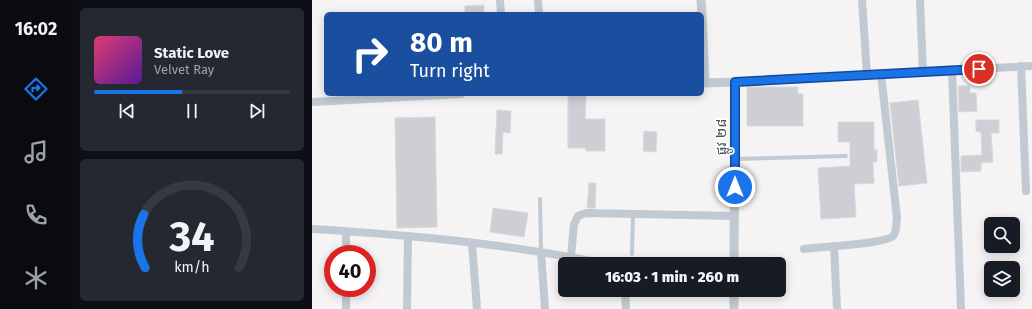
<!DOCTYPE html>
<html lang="en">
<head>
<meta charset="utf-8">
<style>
  :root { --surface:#171b24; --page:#242831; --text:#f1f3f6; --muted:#9ea1a6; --line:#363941; --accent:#1a73e8 }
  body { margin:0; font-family:"Fira Sans","Noto Sans Khmer",sans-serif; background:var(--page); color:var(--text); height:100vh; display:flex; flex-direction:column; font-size:15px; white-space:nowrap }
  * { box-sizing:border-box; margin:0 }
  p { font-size:13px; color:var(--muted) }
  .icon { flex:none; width:22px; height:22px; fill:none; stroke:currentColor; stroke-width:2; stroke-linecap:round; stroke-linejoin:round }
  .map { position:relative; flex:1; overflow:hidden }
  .drawer { display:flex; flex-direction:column; gap:8px; padding:8px; background:#0d0f14; width:240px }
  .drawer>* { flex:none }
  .banner { position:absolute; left:12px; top:12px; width:380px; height:84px; border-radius:6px; box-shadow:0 2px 10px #0003; background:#1a4fa0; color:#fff; overflow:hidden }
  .buttons { position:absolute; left:672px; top:217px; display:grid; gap:8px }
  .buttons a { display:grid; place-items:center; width:36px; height:36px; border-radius:6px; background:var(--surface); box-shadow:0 2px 10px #0003; font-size:20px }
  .speed { position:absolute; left:12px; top:245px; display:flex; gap:8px; font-size:20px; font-weight:700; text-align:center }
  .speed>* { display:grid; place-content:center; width:52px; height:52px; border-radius:50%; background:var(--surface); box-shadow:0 2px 10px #0003; line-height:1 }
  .speed .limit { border:6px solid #d22; background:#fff; color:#111 }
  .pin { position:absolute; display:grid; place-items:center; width:34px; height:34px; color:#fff; margin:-17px; border:2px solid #fff; border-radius:50%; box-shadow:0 1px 4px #0007 }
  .me { position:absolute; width:44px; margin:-22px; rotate:0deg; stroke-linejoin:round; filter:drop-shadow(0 0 3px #0008) }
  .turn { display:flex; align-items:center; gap:14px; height:84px; padding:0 20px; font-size:18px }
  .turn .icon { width:52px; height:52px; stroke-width:2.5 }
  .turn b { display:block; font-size:28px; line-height:34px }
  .drawer .card { flex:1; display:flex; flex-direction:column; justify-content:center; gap:6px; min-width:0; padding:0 14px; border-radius:6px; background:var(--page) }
  .drawer .dial { align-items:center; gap:0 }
  .dial svg { height:104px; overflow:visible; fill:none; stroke:var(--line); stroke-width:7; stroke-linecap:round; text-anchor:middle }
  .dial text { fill:var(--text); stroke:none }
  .song { display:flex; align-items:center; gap:12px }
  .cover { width:48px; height:48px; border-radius:6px; background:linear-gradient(135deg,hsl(340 70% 55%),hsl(270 70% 35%)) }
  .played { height:4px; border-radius:2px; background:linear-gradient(90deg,var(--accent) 45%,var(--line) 45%) }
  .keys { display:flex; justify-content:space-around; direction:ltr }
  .trip { position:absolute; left:246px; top:257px; width:228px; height:40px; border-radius:6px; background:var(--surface); box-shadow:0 2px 10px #0003; font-weight:800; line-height:40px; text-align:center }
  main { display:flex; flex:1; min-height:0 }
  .dock { display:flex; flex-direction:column; width:72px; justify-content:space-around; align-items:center; background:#090b0e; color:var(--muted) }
  .dock .icon { width:28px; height:28px }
  .dock .active { color:var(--accent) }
  .dock b { font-size:18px; color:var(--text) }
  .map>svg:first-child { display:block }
  .building { fill:#cdcfd5; stroke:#d7d9de }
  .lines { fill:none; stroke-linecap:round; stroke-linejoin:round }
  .service { stroke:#c1cad2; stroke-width:4 }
  .minor { stroke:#c1cad2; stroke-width:8 }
  .tertiary { stroke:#c1cad2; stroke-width:9 }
  .route-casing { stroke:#114b97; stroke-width:10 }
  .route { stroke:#1a73e8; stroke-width:7 }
  .labels { text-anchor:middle; stroke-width:3.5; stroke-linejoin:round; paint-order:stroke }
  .street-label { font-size:14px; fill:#4a5661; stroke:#fff }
</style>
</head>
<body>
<main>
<nav class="dock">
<b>16:02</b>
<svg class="icon active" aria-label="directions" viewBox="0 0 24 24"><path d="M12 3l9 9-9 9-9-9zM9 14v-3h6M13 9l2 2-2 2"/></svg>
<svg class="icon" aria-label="music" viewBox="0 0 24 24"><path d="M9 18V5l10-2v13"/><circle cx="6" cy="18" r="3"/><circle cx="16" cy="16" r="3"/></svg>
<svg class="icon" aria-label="phone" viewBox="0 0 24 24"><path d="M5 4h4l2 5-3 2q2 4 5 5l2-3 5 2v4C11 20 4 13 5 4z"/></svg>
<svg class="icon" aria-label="climate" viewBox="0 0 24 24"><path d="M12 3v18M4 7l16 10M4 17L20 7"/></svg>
</nav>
<section class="drawer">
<div class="card">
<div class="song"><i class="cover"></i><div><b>Static Love</b><p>Velvet Ray</p></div></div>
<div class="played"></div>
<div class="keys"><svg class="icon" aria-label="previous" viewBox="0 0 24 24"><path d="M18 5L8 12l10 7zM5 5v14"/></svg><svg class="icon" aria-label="pause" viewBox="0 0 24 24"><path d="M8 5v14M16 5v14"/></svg><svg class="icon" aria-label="next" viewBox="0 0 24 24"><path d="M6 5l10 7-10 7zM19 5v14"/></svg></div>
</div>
<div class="card dial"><svg viewBox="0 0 100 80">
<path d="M14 69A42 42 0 1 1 86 69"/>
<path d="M14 69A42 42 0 0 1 13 28" stroke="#1a73e8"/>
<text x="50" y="56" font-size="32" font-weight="700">34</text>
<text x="50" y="72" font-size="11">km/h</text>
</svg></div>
</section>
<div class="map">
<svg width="720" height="309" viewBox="0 0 720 309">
  <rect width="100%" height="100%" fill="#f5f3f3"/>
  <path class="building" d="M172 5V14H153V6Z
    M646 86H658V93H664L665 111 647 112Z
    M435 87H486V94H491V126H435Z
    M256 95H274L273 119H293V151H274V148H256Z
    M606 100 615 183 587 186 578 103Z
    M185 110 199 111 198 133 191 132 190 154H183Z
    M123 117 125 227 85 228 83 118Z
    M664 120H687V133H679L681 162 669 163V171L649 172V156L670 155 669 132 664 131Z
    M526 122H562V150H565V162H561L562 183 542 184 544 217 509 219 506 168 538 166V142H526Z
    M332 131 345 132 344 152 331 151Z
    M277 183H284L283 208H275Z
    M181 208 216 213 212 237 178 232Z"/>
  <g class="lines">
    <path class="service" d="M423 159 534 156
      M228 199 229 252
      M320 254 321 214"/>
    <path class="minor" d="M188 0 189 14
      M226 0 227 14
      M550 0 555 75
      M608 0 611 72
      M709 66 714 191
      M640 70 649 309
      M423 82 720 66
      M0 102 149 94
      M0 229C99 235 198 244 294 264
      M160 243 165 309
      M522 246 525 309
      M492 249C507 247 573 244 581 236 585 232 584 224 585 218L569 74
      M229 252 233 309
      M34 254V231
      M259 257 262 224 266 216 274 213 423 216
      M313 290 314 309
      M34 309V288
      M95 309 96 236"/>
    <path class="tertiary" d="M389 0 390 14
      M390 17 393 83 423 82 422 264
      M422 309V290"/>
  </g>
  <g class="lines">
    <defs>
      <path id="route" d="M423 187V82L667 69"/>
    </defs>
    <use href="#route" class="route-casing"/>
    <use href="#route" class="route"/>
  </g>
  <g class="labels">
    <g class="street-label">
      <text transform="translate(409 137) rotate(-90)" y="5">ផ្លូវ ២៨</text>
    </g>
  </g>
</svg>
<div class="buttons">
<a><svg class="icon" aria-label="search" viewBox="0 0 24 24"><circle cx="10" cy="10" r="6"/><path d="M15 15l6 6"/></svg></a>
<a><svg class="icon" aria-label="layers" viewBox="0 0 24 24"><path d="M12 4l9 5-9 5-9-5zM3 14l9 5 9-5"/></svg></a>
</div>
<div class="speed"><div class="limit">40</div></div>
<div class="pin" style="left:667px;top:69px;background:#d93025"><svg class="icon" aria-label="arrive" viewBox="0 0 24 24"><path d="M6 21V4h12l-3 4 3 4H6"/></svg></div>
<svg class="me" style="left:423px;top:187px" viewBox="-20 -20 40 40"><circle r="17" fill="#1a73e8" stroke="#fff" stroke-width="3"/><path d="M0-11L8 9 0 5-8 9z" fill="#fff"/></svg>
<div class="trip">16:03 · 1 min · 260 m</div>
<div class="banner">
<div class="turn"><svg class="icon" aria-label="right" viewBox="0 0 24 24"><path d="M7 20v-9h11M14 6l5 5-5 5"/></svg><div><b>80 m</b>Turn right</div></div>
</div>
</div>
</main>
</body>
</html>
